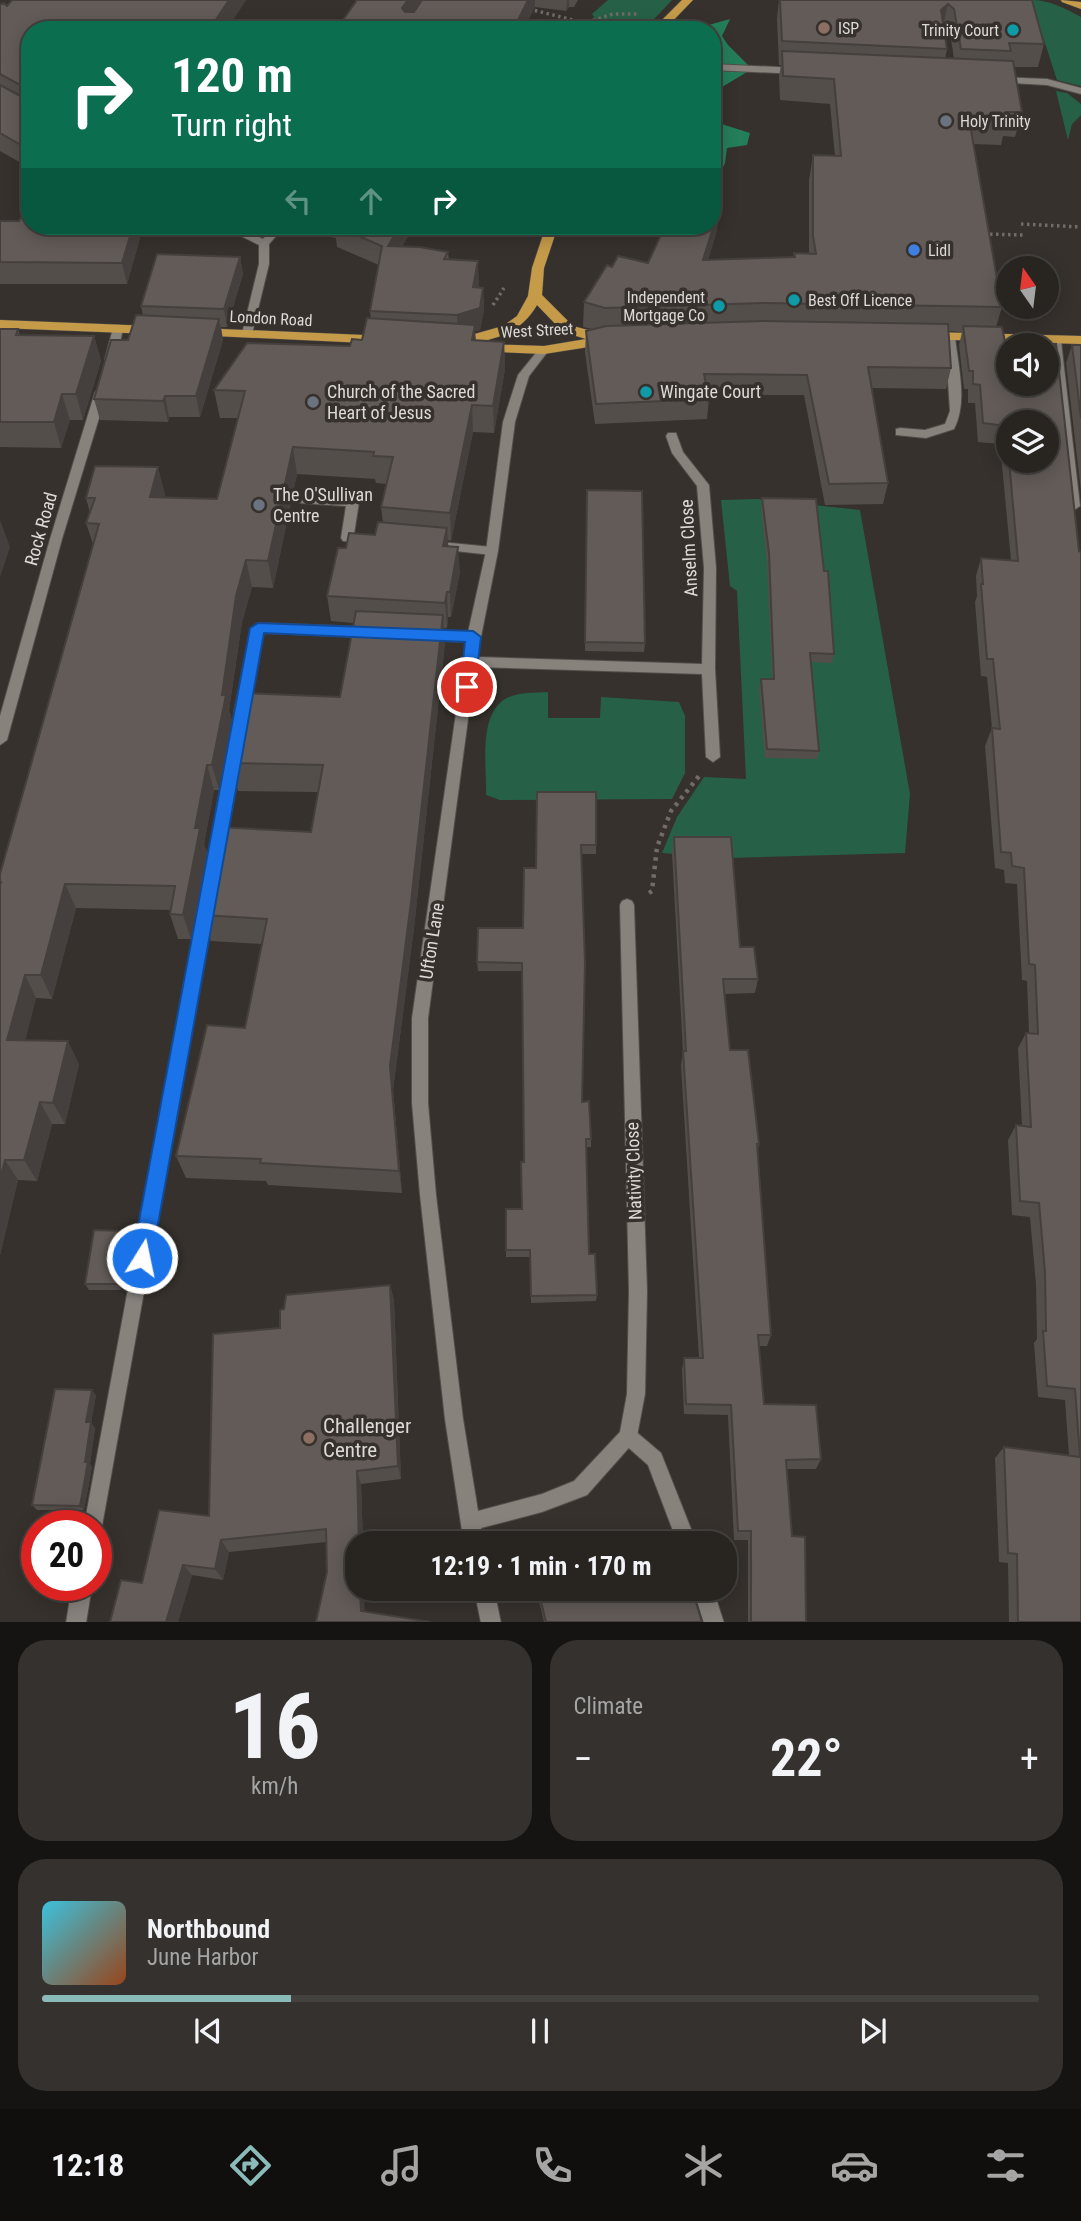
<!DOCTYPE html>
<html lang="en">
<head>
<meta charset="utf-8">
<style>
  :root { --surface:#282521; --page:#34312e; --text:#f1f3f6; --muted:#a5a5a5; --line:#44423f; --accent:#8bbbb9 }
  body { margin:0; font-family:"Roboto Condensed",sans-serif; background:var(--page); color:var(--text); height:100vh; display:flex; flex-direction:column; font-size:26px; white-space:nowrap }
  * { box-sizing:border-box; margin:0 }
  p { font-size:23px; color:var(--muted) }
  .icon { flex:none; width:38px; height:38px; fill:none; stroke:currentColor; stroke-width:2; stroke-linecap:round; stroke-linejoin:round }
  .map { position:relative; height:1622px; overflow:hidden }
  .details { display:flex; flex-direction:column; gap:18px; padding:18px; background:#161412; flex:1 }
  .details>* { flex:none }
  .banner { position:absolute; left:21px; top:21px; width:700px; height:214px; border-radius:28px; box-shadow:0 4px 18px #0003,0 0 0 2px var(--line); background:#0b6e4f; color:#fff; overflow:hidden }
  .needle { width:46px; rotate:346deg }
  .tools { position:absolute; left:996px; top:256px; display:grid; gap:14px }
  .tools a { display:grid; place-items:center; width:63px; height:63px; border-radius:50%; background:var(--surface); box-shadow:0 4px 18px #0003,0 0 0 2px var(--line); font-size:35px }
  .speed { position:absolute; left:21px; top:1510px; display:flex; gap:14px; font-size:35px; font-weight:700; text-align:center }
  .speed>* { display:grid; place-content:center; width:91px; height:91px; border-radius:50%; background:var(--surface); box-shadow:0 4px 18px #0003,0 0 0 2px var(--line); line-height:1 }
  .speed .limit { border:10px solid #d22; background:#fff; color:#111 }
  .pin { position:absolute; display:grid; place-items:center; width:60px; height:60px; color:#fff; margin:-30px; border:4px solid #fff; border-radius:50%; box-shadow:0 2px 7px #0007 }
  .me { position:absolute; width:77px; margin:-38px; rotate:10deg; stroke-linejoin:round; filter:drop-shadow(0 0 5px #0008) }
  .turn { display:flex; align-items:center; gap:24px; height:147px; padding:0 35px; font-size:32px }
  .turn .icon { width:91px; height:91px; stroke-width:2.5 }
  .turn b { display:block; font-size:49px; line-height:60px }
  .lanes { display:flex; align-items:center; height:66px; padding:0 35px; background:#0003; justify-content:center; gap:35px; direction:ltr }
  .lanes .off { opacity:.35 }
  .big { font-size:52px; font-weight:700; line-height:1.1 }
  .details .card { flex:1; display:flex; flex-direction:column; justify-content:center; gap:10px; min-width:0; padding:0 24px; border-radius:28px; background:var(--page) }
  .details .dial { align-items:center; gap:0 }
  .dial b { font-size:91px; line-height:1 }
  .song { display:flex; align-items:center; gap:21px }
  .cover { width:84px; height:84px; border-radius:10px; background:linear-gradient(135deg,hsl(190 70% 55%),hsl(20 70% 35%)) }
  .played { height:7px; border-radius:4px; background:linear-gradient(90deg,var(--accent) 25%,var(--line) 25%) }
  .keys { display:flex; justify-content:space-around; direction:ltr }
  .heat { display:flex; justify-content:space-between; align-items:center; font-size:38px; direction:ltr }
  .details .tiles { flex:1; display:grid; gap:18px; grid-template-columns:1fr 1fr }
  .card:last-child { grid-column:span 2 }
  .trip { position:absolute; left:345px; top:1531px; width:392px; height:70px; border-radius:28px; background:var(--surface); box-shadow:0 4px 18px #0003,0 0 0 2px var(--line); font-weight:700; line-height:70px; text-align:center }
  .tab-bar { display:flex; height:112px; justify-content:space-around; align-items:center; background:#100f0d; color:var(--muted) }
  .tab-bar .icon { width:49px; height:49px }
  .tab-bar .active { color:var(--accent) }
  .tab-bar b { font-size:32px; color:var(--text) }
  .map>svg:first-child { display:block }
  .green { fill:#266147 }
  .forest { fill:#247e5a }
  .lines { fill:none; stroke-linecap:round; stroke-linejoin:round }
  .lane-casing { stroke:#524f4b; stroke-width:2 }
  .street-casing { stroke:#524f4b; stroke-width:2 }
  .primary-casing { stroke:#524f4b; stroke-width:1 }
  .path-far1 { stroke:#716c68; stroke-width:3.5; stroke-dasharray:2.5 3.5; stroke-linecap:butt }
  .path { stroke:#716c68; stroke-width:4.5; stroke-dasharray:3.5 5; stroke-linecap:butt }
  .lane { fill:#87827c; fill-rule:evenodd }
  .street { fill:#87827c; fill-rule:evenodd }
  .primary { fill:#c59b4a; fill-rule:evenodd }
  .wall { fill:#544e4b; fill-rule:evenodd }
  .shaded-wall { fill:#45403d }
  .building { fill:#625b57; stroke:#45403d; stroke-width:2; fill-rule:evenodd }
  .route { fill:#1a73e8; stroke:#114b97; stroke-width:2 }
  .education-dot { fill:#8d6e63; stroke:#36312c; stroke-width:2.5 }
  .culture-dot { fill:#0f9aa8; stroke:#36312c; stroke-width:2.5 }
  .worship-dot { fill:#6b7280; stroke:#36312c; stroke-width:2.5 }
  .shop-dot { fill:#3f7fe0; stroke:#36312c; stroke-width:2.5 }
  .labels { text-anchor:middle; stroke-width:7; stroke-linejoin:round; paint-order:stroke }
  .far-poi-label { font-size:16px; fill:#dcd9d6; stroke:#36312c; text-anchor:start }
  .far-street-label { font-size:16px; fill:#dcd9d6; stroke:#36312c }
  .poi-label { font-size:18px; fill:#dcd9d6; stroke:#36312c; text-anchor:start }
  .street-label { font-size:18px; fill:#dcd9d6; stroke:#36312c }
  .near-poi-label { font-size:21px; fill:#dcd9d6; stroke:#36312c; text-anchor:start }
</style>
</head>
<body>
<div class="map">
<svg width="1081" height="1623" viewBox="0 0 1081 1623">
  <rect width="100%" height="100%" fill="#36312c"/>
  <path class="green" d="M608 0H672L644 30H602L587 26 595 19 592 14Z
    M1031 0C1050 0 1064 8 1081 17V86L1057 80Z
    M1056 91 1067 93 1081 104V115L1072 124 1068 140Z
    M758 499 860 510 910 794 905 853 729 858 662 853 677 817 704 777 746 779 737 591 730 586 721 500Z
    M548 692V718H600L601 697 679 702 685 716V773L672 799 500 800 486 795C487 766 477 711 509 697 520 692 536 693 548 692Z"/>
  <path class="forest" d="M730 19 722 36 728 45 752 69 712 93V30H703L705 26Z
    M712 121 750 133 747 145 727 148 725 163 712 192Z"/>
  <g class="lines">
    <defs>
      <path id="lane" d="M712 64 798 68 803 71 798 74 712 70Z
        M1000 77 1047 79 1081 88V94L1047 85 997 82 995 80Z
        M304 496 357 499 359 502 354 534 369 537 371 540 369 543 343 541 341 538 346 506 300 503 298 500Z
        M441 542 492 547 498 551 492 555 437 549 435 546Z
        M258 623 368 627 374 632 368 637 263 633 248 712 241 717 234 712 252 628Z
        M427 630 473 632 479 637C472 644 428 642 421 635Z
        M235 741 242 746 224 846 222 850H212L210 846 228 746Z
        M207 895 212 897 214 901 102 1526 100 1533 96 1534V1526H84L200 901 202 897Z
        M628 1427 634 1430 661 1453 697 1544H678L648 1465 622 1442 619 1436 622 1430Z
        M72 1586H92L86 1623H66Z
        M693 1589H713L724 1623H704Z"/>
      <path id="street" d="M221 226H234L263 239 275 226H285L269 244V264L252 334 247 337 242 334 259 264V245Z
        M118 325 123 328 117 359 111 362 105 359 113 328Z
        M950 334 955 337C958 366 968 402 954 429L926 438 896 435V429L900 428 925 430 945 424 950 411 945 337Z
        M1056 338 1061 341 1080 506 1074 510 1068 506 1051 341Z
        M544 347 549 350 529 376 515 422 498 551 477 657 702 664 704 568 697 486 672 453 666 436 668 433H676L683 452 709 485 716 568 715 669 720 757 713 762 706 757 702 674 475 667 428 1018V1103L436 1195 463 1419 478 1511 542 1494 574 1481 620 1432 627 1394 629 1291 620 905 622 901 627 899 632 901 634 905 647 1291 645 1394 637 1436 634 1442 587 1495 542 1512 481 1528 483 1544H464L445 1419 420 1195 412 1103V1018L467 637 486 551 503 422 518 375 540 348Z
        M101 388 107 392 62 539 7 740 0 745V716L50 539 95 392Z
        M474 1589H494L501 1623H481Z"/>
      <path id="primary" d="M682 0H693L664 30H652Z
        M1061 0 1081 2V9L1062 2Z
        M546 226H558L544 268 542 295 573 326 614 337V343L544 354 476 351 474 348 481 344 544 346 586 339 563 332 537 305C519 336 494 338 462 346L457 345V339L503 326 517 316 528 296 532 268Z
        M0 320 152 326 159 330 152 334 0 328Z
        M198 328 387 336 394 340 387 344 193 335V329Z
        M927 332 1081 336V344L922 339V333Z"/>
    </defs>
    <use href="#lane" class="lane-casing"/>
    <use href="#street" class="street-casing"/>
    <use href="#primary" class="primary-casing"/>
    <path class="path-far1" d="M529 9 585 23 613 14H639
      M1021 224 1081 227
      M984 234 1023 235
      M493 305 504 288"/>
    <path class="path" d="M649 893 652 891 657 847 671 811 699 776"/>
    <use href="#lane" class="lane"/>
    <use href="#street" class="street"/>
    <use href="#primary" class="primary"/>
  </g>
  <path class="wall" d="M12 0H246L226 30H30V168L0 151V5L7 6Z
    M357 0H578L574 7H569L566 11 535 7 523 30H336Z
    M779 0H1032L1044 44 1038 67H1014L1022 112 1015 137 1003 136 1001 145 973 144 1002 307 996 327 1005 342 1079 551 1081 1622H1009L1008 1563 999 1562 995 1458 1004 1447 1069 1456 1065 1400 1038 1397 1034 1343 1037 1339 1036 1284 1030 1217 1012 1215 1008 1140 1016 1125 1022 1126 1018 1048 1026 1033H1029L1027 981 1022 980 1017 884 1005 883 1004 870 995 868 985 746 992 728 987 677 981 676 975 602 977 596 976 576 981 558 1011 560 1000 444 978 442 975 403H968V389H964L959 345 962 332 948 331 951 368 946 389 871 388 888 483 883 504 825 505 804 395H708L709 399 707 419 595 424 585 352 586 331 592 329 583 327 584 302 612 267 648 263 717 230 708 260 793 257 794 253 809 254V180L813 155 835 156 830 104 780 100 779 76 781 65H779L777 19ZM943 27 950 32 954 59H945L947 49ZM1008 422 1046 460H1008Z
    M0 221H19L30 226H137L140 238 127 284H0Z
    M297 226H415L402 246 448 252 449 260 479 283 478 288H483L484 310 480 330 475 331 476 341 504 342 505 369 494 433 473 432 451 541 448 540V546L460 572 451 617H448L447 628H444L445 643 414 928 393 1090 402 1193 268 1185 266 1181 186 1178 176 1156 245 1028 262 944 211 941 203 915 311 832 318 792 238 791 231 763 340 697 353 623 331 621 327 596 346 548 375 535 383 523 381 507 387 484 376 483 375 479 297 474 273 588 252 587 242 622 229 710 232 721 219 790H214L204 844 207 853 191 939H178L170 914 171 910 76 908 52 999 36 998 25 1040 79 1064 65 1124H52L37 1181 18 1180 0 1255V874L93 544 86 523 90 513 86 498 165 494 164 498 217 499 238 418H220L214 390 350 346 362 340 371 319 370 311 379 265 337 247 336 238 297 231Z
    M240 257 243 274 227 327H221L223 340 200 417H169L168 422 100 420 94 399 143 316 141 306Z
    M0 329H18L20 335 94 336 101 361 83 420H70L61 448 0 447Z
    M1072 345H1081V491L1066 363Z
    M587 490 645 643 644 652 585 651Z
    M762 498 834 654 832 663 811 662 819 751 817 759 765 758 759 688 761 679H772L767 562 761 508Z
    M537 792 596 845V854H582V1102L591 1139V1147H586L589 1254 597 1295 596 1301 531 1303 530 1257H506V1209H522L524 1162 523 971H478L477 962 523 928 536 868Z
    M674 837 758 979 755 993 724 994 730 1050 759 1144 758 1151 771 1335 767 1346H759L764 1404 821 1459 816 1469H787L792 1536 806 1622H748V1540H734L728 1415 684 1414 682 1369 684 1358H699L681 1065 683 1051 672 853Z
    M128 1238 121 1290H89L85 1284Z
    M390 1285 394 1301 401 1479 361 1484 363 1544H357L316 1622 327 1572 326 1542 229 1552 223 1580 192 1575 178 1622H110L142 1583 209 1516 280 1328Z
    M96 1395 91 1423 95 1428 90 1464 92 1467 84 1510H37L32 1505Z
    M538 1589 702 1622H544L538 1597Z"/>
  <path class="shaded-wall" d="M229 0H246L226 30H209Z
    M408 0H424L404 28 402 8Z
    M528 0H535V7L523 30H513Z
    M567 0H569V7L566 11Z
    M948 4 943 26 941 10Z
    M720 205 717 230 701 285 703 260Z
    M133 226H137L140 238 127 284 122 263Z
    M400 226H415L389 267 388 246Z
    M240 257 243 274 227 327 224 309Z
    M478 261 479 283 474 309 473 287Z
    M483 288 484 310 480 330 475 331 476 353 458 336 457 315Z
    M219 319 223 340 200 417 196 396Z
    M94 336 101 361 83 420 76 394Z
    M504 342 505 369 494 433 493 406Z
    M62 394 70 420 61 448 54 422Z
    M165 396 169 417 168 422 163 401Z
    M472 405 473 432 451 541 450 513Z
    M293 447 297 474 273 588 268 561Z
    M158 467 165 494 157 525 150 497Z
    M0 520 10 547 0 577Z
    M447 528 449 554 443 546Z
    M458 547 460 572 451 617 450 592Z
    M246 560 252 587 242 622 229 710 232 721 219 790 212 765 236 596Z
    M447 592 448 617 447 628 445 603Z
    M443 615 445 643 414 928 393 1090 402 1193 399 1171 390 1066Z
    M207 765 214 790 204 844 207 853 191 939 183 915 195 828Z
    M65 884 76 908 52 999 41 975Z
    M25 975 36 998 20 1062 7 1040Z
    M68 1041 79 1064 65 1124 53 1103Z
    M40 1102 52 1124 37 1181 24 1160Z
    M5 1160 18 1180 0 1255V1179Z
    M124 1231 128 1238 121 1290 117 1284Z
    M390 1285 394 1301 401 1479 398 1466Z
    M92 1390 96 1395 91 1423 95 1428 90 1464 92 1467 84 1510 80 1506 85 1462 86 1422Z
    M357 1471 361 1484 363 1544H359Z
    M221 1540 229 1552 223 1580 215 1569Z
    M183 1565 192 1575 178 1622H166Z
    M360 1589H364L365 1621 361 1611Z"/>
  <path class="building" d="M12 0H229L209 30H30V150L0 133V85L26 99V88L0 74V5L3 3 7 6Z
    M357 0H408L402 8 405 12H414L422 0H528L513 30H336Z
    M780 0H1032L1044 44 1009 43 1011 51 961 49 954 9 948 4 941 10 947 49 782 41Z
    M782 51 1013 61 1022 112H1006L1007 121 969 119 1002 307 763 303 605 308 584 302 607 265 612 267 618 256 648 263 665 226H712V204L720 205 703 260 795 257 794 253 816 254 813 236V155L841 156 834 79 783 76Z
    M30 202V226H133L122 263 0 262V221H19Z
    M335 226H400L388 246 420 247 448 252 444 259 478 261 473 287 483 288 480 308 457 315 370 311 382 246Z
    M157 254 240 257 224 309 141 306Z
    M136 315 219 319 196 396H165L163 401 94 399 111 340H128Z
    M367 318 475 325 472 340 504 342 493 406 472 405 450 513 381 507 393 457 373 456 374 452 293 447 268 561 246 560 236 596 222 695H226L212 765H207L195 828H200L183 915 170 914 175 886 65 884 41 975H25L7 1040 68 1041 53 1103 40 1102 24 1160H5L0 1179V885L1 882H0V874L99 524 86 523 95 498H86L95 466 158 467 150 497 217 499 245 391 214 390 247 343 350 346 352 339 362 340Z
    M763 321 948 324 951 368 868 367 888 483 829 484 807 375 704 374 709 399 596 404 586 331 606 326Z
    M963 326 1002 327 1005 342 1056 344 1079 551 1081 552V1622H1018L1017 1554 1008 1553 1004 1447 1080 1457 1075 1389 1047 1386 1043 1331H1046L1045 1272 1039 1203 1020 1201 1016 1125 1031 1127 1026 1033 1038 1034 1035 965 1029 964 1024 868 1012 866 1011 853 1001 852 992 728 1000 729 993 659H987L981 584H983L981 558 1018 561 1009 460H1046V422H1008V448L1006 426 983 423 980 385 973 384V371H969ZM1008 345H1046V383H1008Z
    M0 329H18L16 335 94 336 76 394H62L54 422H0Z
    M1072 345H1081V418Z
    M587 490 642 491 645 643 585 642Z
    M762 498 816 499 824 571H828L834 654 810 653 819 751 767 749 761 679H774L769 553Z
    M378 522 447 528 443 546 458 547 450 592H447L445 603 327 596 338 548H346L349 533 375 535Z
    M356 611 443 615 411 902 390 1066 399 1171 260 1163 261 1159 176 1156 207 1025 245 1028 267 919 203 915 219 827 311 832 323 765 231 763 244 693 340 697Z
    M537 792H596V845H581L585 963 582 1102 589 1101 591 1139H586L589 1254H595L597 1295 531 1296 530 1250H506V1209H522L521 1162H524L522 963 477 962 478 928H523L524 868H536Z
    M674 837H731L740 947H754L758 979H723L730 1050H748L759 1144H757L771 1335H758L764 1404 816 1405 821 1459 786 1460 792 1536 805 1537 806 1622H751V1531H738L731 1405 686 1404 684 1358H703L683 1051H686Z
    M94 1230 124 1231 117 1284H85Z
    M390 1285 398 1466 357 1471 359 1544H357V1589H360L361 1611 431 1622H316L327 1572 326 1529 221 1540 215 1569 183 1565 166 1622H110L121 1580 142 1583 159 1510 209 1516 213 1334 280 1328V1310L284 1309 286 1295Z
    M55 1389 92 1390 86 1422H91L85 1462H88L80 1506 32 1505Z
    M538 1589H692L702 1622H546Z"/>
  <path class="route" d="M258 623 473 631 481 637 475 687 467 692 460 687 465 642 264 633 152 1258 149 1265 142 1268 135 1265 132 1258 250 628Z"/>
  <g class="education-dot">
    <circle cx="824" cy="28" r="7"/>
    <circle cx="309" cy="1438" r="7"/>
  </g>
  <g class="culture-dot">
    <circle cx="1013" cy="30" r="7"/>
    <circle cx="794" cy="300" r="7"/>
    <circle cx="719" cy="306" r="7"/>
    <circle cx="646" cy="392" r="7"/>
  </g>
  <g class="worship-dot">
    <circle cx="946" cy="121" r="7"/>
    <circle cx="313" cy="402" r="7"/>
    <circle cx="259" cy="505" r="7"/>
  </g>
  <circle class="shop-dot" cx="914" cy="250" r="7"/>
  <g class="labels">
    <g class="far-poi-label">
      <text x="838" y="34">ISP</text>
      <text x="999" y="36" text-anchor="end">Trinity Court</text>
      <text x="960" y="127">Holy Trinity</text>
      <text x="928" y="256">Lidl</text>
      <text x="705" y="303" text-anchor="end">Independent<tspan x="705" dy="18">Mortgage Co</tspan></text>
      <text x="808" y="306">Best Off Licence</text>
    </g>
    <g class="far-street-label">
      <text transform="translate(271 318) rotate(3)" y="6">London Road</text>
      <text transform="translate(537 330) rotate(-3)" y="6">West Street</text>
    </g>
    <g class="poi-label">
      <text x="327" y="398">Church of the Sacred<tspan x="327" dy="21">Heart of Jesus</tspan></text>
      <text x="660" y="398">Wingate Court</text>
      <text x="273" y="501">The O'Sullivan<tspan x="273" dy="21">Centre</tspan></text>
    </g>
    <g class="street-label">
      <text transform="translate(41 529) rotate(-74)" y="6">Rock Road</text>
      <text transform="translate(689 548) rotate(-93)" y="6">Anselm Close</text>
      <text transform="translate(432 941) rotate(-81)" y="6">Ufton Lane</text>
      <text transform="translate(634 1171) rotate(-92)" y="6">Nativity Close</text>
    </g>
    <g class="near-poi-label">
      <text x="323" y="1433">Challenger<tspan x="323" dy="24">Centre</tspan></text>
    </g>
  </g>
</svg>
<div class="tools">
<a><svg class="needle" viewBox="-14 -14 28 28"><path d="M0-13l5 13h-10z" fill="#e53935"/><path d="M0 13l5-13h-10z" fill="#a5a5a5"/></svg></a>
<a><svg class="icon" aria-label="sound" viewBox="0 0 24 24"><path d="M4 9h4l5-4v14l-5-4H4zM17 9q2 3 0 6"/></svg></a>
<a><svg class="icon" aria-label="layers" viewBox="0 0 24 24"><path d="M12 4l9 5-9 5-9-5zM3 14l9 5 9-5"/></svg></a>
</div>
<div class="speed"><div class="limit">20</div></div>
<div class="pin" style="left:467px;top:687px;background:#d93025"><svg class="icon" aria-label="arrive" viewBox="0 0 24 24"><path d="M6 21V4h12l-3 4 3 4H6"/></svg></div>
<svg class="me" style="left:142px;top:1258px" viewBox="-20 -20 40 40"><circle r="17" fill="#1a73e8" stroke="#fff" stroke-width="3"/><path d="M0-11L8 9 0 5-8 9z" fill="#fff"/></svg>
<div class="trip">12:19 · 1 min · 170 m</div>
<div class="banner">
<div class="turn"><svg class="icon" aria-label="right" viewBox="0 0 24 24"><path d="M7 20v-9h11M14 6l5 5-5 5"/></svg><div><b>120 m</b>Turn right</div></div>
<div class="lanes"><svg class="icon off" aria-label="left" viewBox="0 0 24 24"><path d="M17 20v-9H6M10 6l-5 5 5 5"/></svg><svg class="icon off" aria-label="ahead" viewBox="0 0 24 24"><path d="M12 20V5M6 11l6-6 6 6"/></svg><svg class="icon" aria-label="right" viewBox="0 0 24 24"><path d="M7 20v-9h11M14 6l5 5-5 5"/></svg></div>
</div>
</div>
<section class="details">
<div class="tiles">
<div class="card dial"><b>16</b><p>km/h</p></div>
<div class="card"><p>Climate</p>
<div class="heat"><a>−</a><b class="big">22°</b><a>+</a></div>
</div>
<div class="card">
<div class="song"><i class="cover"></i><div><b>Northbound</b><p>June Harbor</p></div></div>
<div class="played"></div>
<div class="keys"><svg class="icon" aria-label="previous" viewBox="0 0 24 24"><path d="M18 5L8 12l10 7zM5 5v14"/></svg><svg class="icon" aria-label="pause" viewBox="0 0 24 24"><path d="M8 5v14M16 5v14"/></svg><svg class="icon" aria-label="next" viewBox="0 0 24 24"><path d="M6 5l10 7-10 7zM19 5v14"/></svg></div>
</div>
</div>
</section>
<nav class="tab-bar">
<b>12:18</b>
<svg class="icon active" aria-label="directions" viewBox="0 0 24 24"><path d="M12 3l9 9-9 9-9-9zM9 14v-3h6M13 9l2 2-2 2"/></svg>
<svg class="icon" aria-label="music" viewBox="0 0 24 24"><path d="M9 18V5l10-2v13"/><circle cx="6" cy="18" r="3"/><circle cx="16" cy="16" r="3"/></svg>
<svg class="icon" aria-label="phone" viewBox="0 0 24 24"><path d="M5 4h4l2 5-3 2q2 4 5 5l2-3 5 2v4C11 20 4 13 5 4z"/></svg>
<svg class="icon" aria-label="climate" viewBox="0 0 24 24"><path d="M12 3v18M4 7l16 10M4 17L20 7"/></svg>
<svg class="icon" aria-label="car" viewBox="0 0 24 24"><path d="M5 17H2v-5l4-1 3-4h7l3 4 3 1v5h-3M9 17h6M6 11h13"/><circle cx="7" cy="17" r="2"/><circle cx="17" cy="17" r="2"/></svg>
<svg class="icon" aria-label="filters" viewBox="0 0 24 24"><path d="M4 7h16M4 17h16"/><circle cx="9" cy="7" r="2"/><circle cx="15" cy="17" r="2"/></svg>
</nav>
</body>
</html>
